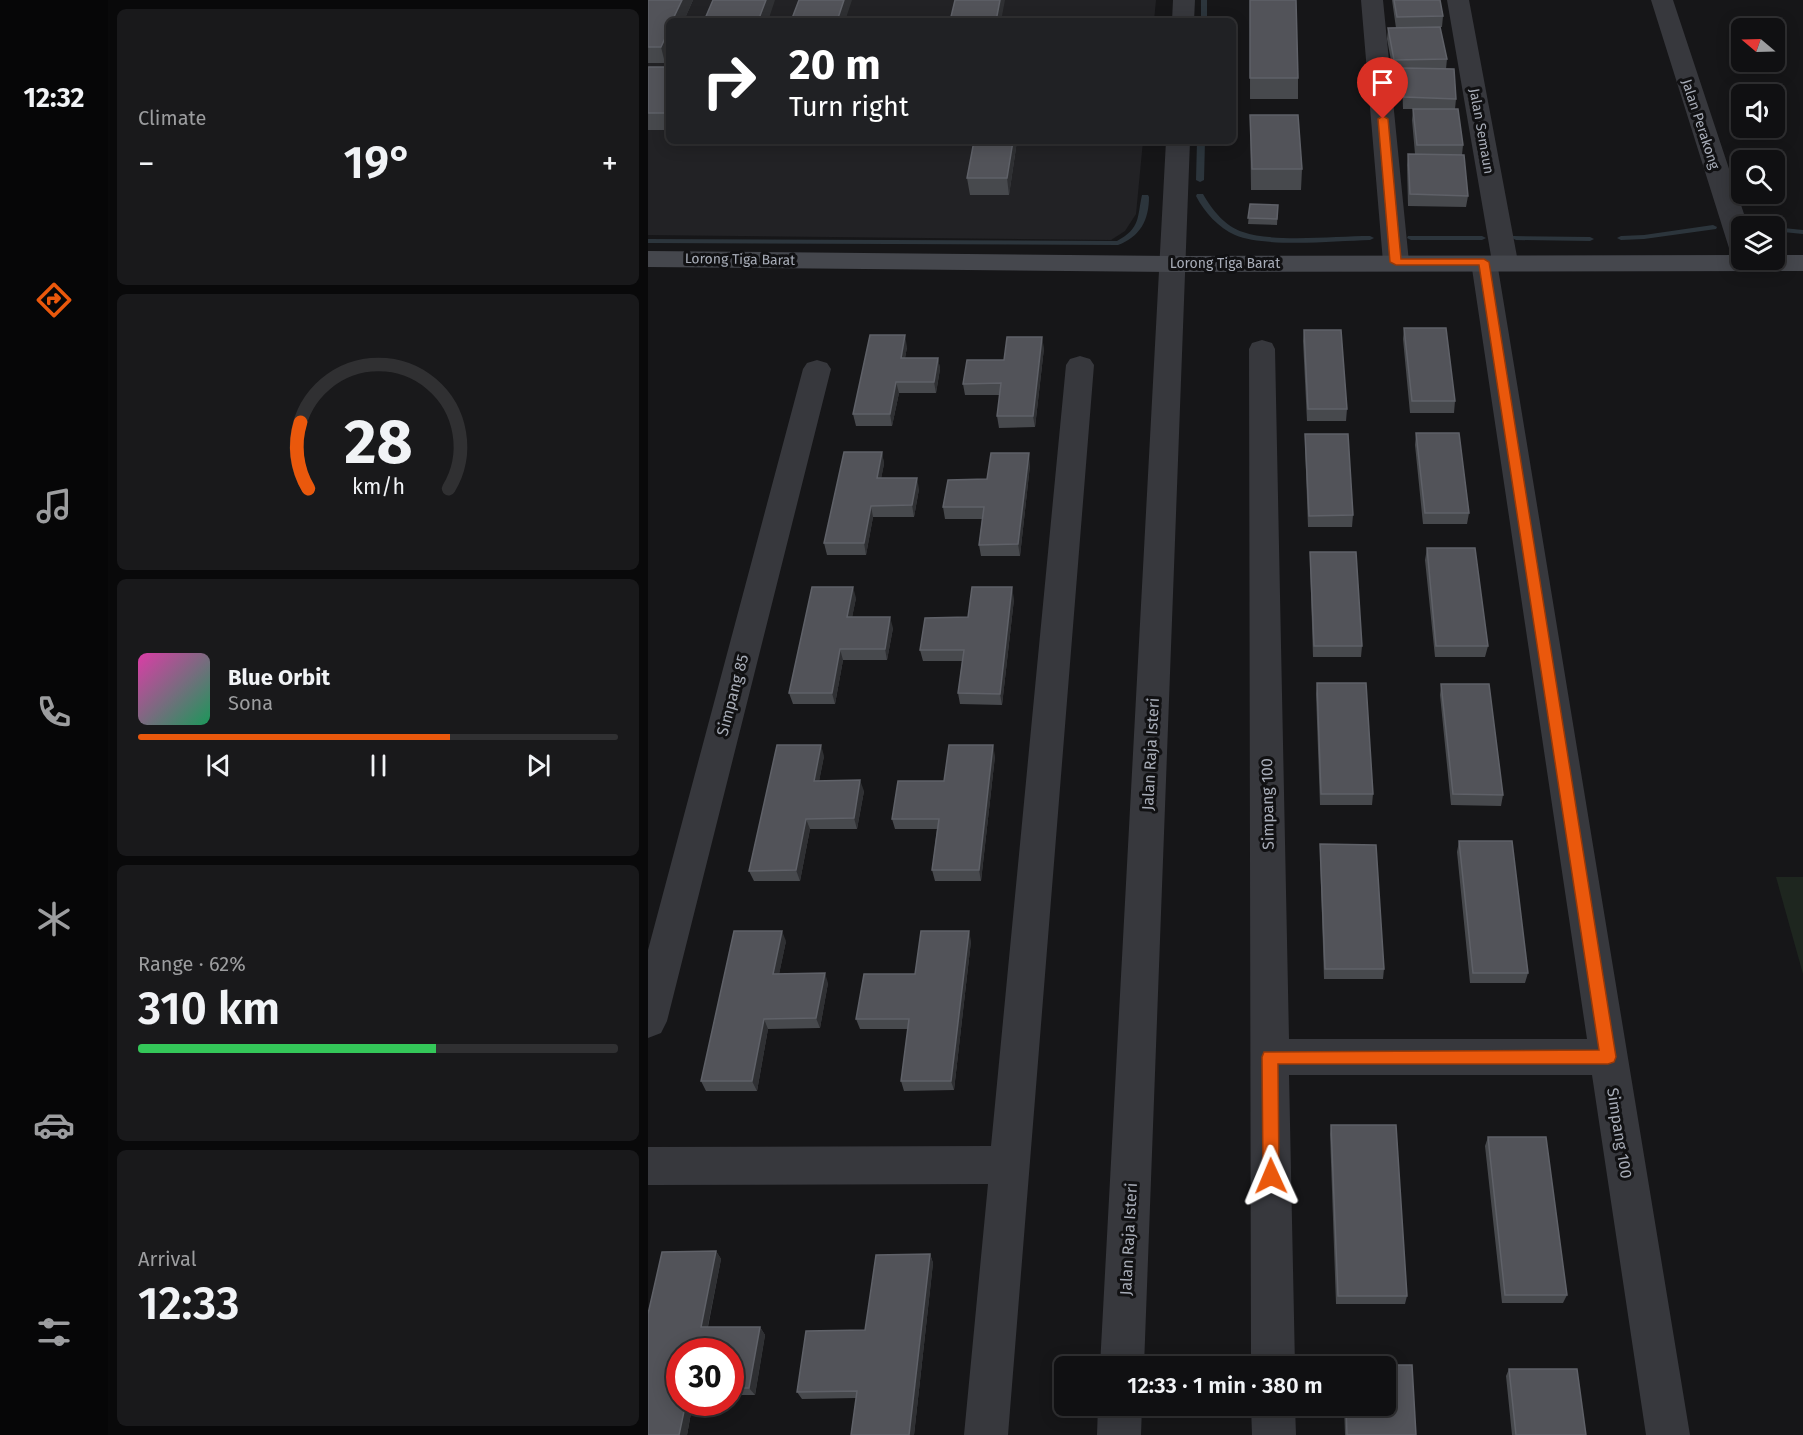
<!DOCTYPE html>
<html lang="en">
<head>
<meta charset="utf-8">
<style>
  :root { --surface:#101012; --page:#19191b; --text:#f1f3f6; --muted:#9c9d9f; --line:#303032; --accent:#ea580c }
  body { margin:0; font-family:"Fira Sans",sans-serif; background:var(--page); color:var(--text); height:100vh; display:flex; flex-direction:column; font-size:22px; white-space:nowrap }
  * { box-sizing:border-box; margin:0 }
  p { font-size:20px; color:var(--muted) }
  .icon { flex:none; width:33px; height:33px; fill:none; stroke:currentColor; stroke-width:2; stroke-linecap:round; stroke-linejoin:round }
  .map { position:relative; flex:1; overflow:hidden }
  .details { display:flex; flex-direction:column; gap:9px; padding:9px; background:#09090a; width:540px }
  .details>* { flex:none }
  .hud { position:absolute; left:18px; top:18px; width:570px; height:126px; border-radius:9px; box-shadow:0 3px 15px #0003,0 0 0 2px var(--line); background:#202124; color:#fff; overflow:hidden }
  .needle { width:39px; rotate:289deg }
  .buttons { position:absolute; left:1083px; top:18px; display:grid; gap:12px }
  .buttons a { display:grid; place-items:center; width:54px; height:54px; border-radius:9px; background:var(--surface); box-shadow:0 3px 15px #0003,0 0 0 2px var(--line); font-size:30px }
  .speed { position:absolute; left:18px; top:1338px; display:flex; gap:12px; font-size:30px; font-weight:700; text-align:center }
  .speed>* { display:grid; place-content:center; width:78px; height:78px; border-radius:50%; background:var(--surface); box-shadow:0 3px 15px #0003,0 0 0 2px var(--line); line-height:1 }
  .speed .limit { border:9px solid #d22; background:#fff; color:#111 }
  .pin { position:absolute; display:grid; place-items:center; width:51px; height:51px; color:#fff; margin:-62px -26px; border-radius:50% 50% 50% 0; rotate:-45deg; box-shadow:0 0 6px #0007 }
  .pin .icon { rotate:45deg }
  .me { position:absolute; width:66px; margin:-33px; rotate:359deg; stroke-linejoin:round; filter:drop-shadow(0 0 4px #0008) }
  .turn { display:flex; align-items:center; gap:21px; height:126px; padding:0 24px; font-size:27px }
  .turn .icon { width:78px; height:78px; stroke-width:2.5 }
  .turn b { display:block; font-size:42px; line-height:51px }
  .big { font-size:45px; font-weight:600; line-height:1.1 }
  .details .card { flex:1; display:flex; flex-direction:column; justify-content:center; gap:9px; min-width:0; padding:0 21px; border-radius:9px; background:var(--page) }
  .details .dial { align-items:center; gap:0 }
  .dial svg { height:156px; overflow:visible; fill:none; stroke:var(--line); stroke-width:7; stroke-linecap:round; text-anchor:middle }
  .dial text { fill:var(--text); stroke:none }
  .song { display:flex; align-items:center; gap:18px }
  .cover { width:72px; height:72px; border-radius:9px; background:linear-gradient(135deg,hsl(320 70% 55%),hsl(150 70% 35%)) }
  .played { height:6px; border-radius:3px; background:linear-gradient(90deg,var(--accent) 65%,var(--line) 65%) }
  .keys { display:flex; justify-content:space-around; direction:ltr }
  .heat { display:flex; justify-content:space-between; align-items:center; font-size:33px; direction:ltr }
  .charge { height:9px; border-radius:4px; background:linear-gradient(90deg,#34c759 62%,var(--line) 0) }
  .trip { position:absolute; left:406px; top:1356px; width:342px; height:60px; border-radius:9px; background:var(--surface); box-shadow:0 3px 15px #0003,0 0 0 2px var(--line); font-weight:600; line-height:60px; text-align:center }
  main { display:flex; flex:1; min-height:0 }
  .tabs { display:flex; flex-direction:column; width:108px; justify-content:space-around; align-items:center; background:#060607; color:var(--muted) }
  .tabs .icon { width:42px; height:42px }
  .tabs .selected { color:var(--accent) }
  .tabs b { font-size:27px; color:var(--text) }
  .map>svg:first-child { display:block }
  .built { fill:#222225 }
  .green { fill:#1e261f }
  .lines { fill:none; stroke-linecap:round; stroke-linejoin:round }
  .stream { fill:#2c353c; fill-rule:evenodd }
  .minor { fill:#37383d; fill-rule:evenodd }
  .secondary { fill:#45474d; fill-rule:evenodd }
  .wall { fill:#47494d }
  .shaded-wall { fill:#2f3033 }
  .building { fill:#525359; stroke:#5f6168; stroke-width:1.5 }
  .route { fill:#ea580c; stroke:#983908; stroke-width:1.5 }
  .labels { text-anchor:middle; stroke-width:6; stroke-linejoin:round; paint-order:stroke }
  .far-street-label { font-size:14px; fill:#a8adb8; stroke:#111113 }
  .street-label { font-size:16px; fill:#a8adb8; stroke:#111113 }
</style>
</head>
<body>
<main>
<nav class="tabs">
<b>12:32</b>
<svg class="icon selected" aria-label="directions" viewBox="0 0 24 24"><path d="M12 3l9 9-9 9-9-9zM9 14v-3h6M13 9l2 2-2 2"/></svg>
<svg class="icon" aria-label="music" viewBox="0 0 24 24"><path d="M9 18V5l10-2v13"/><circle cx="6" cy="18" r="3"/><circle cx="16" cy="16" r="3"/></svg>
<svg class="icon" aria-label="phone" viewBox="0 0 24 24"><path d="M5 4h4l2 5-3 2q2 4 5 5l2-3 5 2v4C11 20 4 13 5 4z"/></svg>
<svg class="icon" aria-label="climate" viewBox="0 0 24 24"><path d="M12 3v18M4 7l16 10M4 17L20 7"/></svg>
<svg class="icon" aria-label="car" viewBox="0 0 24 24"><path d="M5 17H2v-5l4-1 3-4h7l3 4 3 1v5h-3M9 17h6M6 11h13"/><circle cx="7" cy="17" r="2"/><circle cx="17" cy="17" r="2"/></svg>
<svg class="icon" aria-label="filters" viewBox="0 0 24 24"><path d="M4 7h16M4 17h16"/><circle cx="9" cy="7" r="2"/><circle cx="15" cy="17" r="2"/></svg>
</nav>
<section class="details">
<div class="card"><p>Climate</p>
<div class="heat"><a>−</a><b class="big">19°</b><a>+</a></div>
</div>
<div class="card dial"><svg viewBox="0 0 100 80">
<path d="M14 69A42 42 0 1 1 86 69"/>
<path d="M14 69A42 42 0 0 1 10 35" stroke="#ea580c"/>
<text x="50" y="56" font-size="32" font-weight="700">28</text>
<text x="50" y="72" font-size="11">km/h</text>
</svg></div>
<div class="card">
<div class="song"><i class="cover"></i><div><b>Blue Orbit</b><p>Sona</p></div></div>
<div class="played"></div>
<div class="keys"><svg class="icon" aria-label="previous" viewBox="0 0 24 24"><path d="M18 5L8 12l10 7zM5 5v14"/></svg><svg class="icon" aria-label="pause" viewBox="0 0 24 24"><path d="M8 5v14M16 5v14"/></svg><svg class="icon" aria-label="next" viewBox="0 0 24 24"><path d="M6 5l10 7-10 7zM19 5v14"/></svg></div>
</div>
<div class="card"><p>Range · 62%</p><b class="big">310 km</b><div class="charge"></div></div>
<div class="card"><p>Arrival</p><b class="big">12:33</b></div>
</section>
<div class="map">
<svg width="1155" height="1435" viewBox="0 0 1155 1435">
  <rect width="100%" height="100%" fill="#161618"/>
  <path class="built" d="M0 0H508L506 21H21V141H495L488 214 477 231 463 240 0 235Z"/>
  <path class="green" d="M1128 877H1155V974Z"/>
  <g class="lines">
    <path class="stream" d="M553 0H559V21H553Z
      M549 141H557L556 180 552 182 548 180Z
      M549 194H555C564 210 578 227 595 232 626 243 688 236 722 236L726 238 722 240C686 241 619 248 587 235 571 228 556 212 548 196Z
      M494 195H500L501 197C501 220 492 237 470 245L0 243V239L469 241C493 228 489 217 494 195Z
      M1065 225 1069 227 1068 229 996 239 973 240 969 238 973 236 996 235Z
      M1126 227 1155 230V234L1126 231Z
      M760 236H834L838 238 834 240H763L759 238Z
      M865 236 942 237 946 239 942 241 868 240 864 238Z"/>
    <path class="minor" d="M525 0H547L546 21H524Z
      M713 0H735L761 262 757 267 748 270 739 267 735 262Z
      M799 0H821L870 262 866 267 850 268 1042 1435H998L944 1075H641L647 1366H603L601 349 604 343 614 340 624 343 627 349 641 1039H939L823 262 827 257 843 256Z
      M1003 0H1025L1100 226H1094V255L1085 253 1081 248Z
      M518 141H542L496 1366H452Z
      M432 356 442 359 446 365 360 1435H316L340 1184 0 1185V1147L343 1146 418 365 422 359Z
      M169 360 179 363 183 369 19 1021 13 1033 0 1038V950L155 369 159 363Z
      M450 1406H494L493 1435H449Z
      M603 1406H647L648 1435H604Z"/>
    <path class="secondary" d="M0 251 524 256 1094 255V260H1126V255H1155V271L524 272 0 267Z"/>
  </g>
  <path class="wall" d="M0 0H45L17 63H0Z
    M602 0 650 78V99H602Z
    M744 0H792L795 16 794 27 748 28Z
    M740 28 799 59 798 69 808 99 807 109 815 145 814 155 820 196 818 207 760 206 759 165 760 154H767L764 120 765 109H755L754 79 755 71H745L739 39Z
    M0 67H21V130H0Z
    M602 115 654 169 653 190H603Z
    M369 141 361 195H322L319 178Z
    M602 204 630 205 629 225 600 224Z
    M756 328 807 401 806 413H762L755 339Z
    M656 330 699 409 698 421H659L655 341Z
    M259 347 257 358H290L292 369 288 393H251L244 426H208L205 414Z
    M396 348 387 427 351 428 349 416 352 395H317L315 384 356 360Z
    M768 433 821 513 819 524H775L767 445Z
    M657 434 705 515 704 527H660L657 445Z
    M234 452 236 464 233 478 271 489 266 517H225L218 555H179L176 543Z
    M382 465 372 556H333L331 545 334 519H297L295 507 339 479Z
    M779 548 840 646 837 657H787L777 560Z
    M662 552 714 646 713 657H665L662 563Z
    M208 598 204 617 245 628 239 660H195L187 704H145L141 693Z
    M366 599 354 705 312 704 310 693 314 661H275L272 650 320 617Z
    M669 683 725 794 724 805H672L668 694Z
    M793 684 855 795 853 806 803 805 792 695Z
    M176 756 171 781 216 791 209 829H162L152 881H106L101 871Z
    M347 756 333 881H287L284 870 289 829H247L244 819 296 781Z
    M811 841 880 973 877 983H822L809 852Z
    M672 844 736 969 735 979H676L672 855Z
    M138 941 131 974 180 983 172 1028 120 1029 109 1091H58L53 1081Z
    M323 941 306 1090 256 1091 253 1081 260 1029H212L208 1019 267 974Z
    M683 1125 759 1296 757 1304H688L682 1134Z
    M840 1137 919 1295 915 1303H854L837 1146Z
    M68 1251 73 1259 60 1327H112L117 1335 107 1395H82V1352H32V1402H45L39 1435H0V1314L14 1252Z
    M282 1254 285 1263 266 1435H203L208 1398 154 1399 149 1392 217 1330Z
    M861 1369 938 1435H864L858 1376Z
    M696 1406H738L768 1435H697Z"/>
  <path class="shaded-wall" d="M34 0H45L36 21H24Z
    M118 0H127L120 21H110Z
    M196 0H204L197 21H189Z
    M352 0H357L353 21H348Z
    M21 29V55L17 63 13 47Z
    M365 141H369L361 195 359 178Z
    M257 335 259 347 255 369 253 358Z
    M394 337 396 348 387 427 385 416Z
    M290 358 292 369 288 393 286 382Z
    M248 382 251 393 244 426 242 414Z
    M234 452 236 464 231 490 229 478Z
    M381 453 382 465 372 556 370 544Z
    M269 478 271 489 266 517 264 505Z
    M223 506 225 517 218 555 216 543Z
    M205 587 208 598 202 628 199 617Z
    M364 587 366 599 354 705 352 694Z
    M242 617 245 628 239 660 237 649Z
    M192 649 195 660 187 704 184 693Z
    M173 745 176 756 169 792 166 781Z
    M345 745 347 756 333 881 331 870Z
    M212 780 216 791 209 829 206 818Z
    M158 819 162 829 152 881 148 870Z
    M134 931 138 941 129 984 125 974Z
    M321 931 323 941 306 1090 303 1081Z
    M177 973 180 983 172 1028 168 1018Z
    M116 1019 120 1029 109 1091 104 1081Z
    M68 1251 73 1259 58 1335 53 1327Z
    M282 1254 285 1263 266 1435H261Z
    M112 1327 117 1335 107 1395 101 1388Z
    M38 1402H45L39 1435H31Z"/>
  <path class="building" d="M0 0H34L24 21H21V29L13 47H0Z
    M65 0H118L110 21H56Z
    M151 0H196L189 21H143Z
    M307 0H352L348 21H302Z
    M602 0H648L650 78H602Z
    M746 0H792L795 16 749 17Z
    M792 27 799 59 746 60 740 28Z
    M0 67H21V113H0Z
    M755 68 806 69 808 99 756 97Z
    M765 109H810L815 145H769Z
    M602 115H650L654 169H604Z
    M326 141H365L359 178H319Z
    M760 154 816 155 820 196 762 194Z
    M602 204 630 205 629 219 600 218Z
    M756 328H798L807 401H764Z
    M656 330H693L699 409H660Z
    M222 335H257L253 358H290L286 382H248L242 414H205Z
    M359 337H394L385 416H349L353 383 315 384 319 360H356Z
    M768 433H811L821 513H777Z
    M657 434H700L705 515 661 516Z
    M196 452H234L229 478H269L264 505 223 506 216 543H176Z
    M343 453H381L370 544 331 545 336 507H295L300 480 339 479Z
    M779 548H827L840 646H788Z
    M662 552H708L714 646H666Z
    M164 587H205L199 617H242L237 649H192L184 693H141Z
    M324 587H364L352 694 310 693 316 650H272L277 618 320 617Z
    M669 683H718L725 794H673Z
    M793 684H841L855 795 805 794Z
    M129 745H173L166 781 212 780 206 818 158 819 148 870 101 871Z
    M301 745H345L331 870H284L291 819H244L250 781H296Z
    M811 841H864L880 973H825Z
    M672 844 728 845 736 969H677Z
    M86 931H134L125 974 177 973 168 1018 116 1019 104 1081H53Z
    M273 931H321L303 1081H253L261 1019H208L216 974H267Z
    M683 1125H748L759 1296H690Z
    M840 1137H898L919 1295H857Z
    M68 1251 53 1327H112L101 1388H82V1352H32V1402H38L31 1435H0V1314L14 1252Z
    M282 1254 261 1435H203L209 1391 149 1392 158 1331 217 1330 228 1255Z
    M696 1365H764L768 1435H699L698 1406H738V1366H696Z
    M861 1369H929L938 1435H868Z"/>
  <path class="route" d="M735 116 740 119 753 259H836L841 262 968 1057 966 1062 960 1064H630L631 1176 629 1182 623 1184 617 1182 615 1176 614 1057 616 1052 951 1050 831 265H748L742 262 730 119Z"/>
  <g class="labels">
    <g class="far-street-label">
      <text transform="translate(1053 124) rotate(72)" y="5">Jalan Perakong</text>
      <text transform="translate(834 131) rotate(80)" y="5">Jalan Semaun</text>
      <text transform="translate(92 259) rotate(1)" y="5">Lorong Tiga Barat</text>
      <text x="577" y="268">Lorong Tiga Barat</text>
    </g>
    <g class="street-label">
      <text transform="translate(84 695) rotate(-75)" y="6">Simpang 85</text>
      <text transform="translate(502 754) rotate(-87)" y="6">Jalan Raja Isteri</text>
      <text transform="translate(619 804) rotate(-91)" y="6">Simpang 100</text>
      <text transform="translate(972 1133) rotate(81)" y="6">Simpang 100</text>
      <text transform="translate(480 1239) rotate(-87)" y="6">Jalan Raja Isteri</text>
    </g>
  </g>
</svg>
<div class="buttons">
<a><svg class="needle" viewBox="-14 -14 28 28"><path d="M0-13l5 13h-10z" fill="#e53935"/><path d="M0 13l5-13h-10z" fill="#9c9d9f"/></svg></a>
<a><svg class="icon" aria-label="sound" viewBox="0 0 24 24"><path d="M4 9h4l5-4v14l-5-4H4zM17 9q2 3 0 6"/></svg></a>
<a><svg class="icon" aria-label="search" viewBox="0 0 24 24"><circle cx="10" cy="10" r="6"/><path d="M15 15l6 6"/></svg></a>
<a><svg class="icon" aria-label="layers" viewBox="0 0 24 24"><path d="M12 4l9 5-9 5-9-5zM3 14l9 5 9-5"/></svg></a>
</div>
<div class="speed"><div class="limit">30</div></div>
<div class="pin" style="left:735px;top:119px;background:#d93025"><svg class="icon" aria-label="arrive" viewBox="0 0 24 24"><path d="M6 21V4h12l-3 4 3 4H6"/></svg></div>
<svg class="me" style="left:623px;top:1176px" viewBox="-20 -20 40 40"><path d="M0-17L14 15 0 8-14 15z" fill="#ea580c" stroke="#fff" stroke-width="4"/></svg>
<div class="trip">12:33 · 1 min · 380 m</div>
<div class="hud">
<div class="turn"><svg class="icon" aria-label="right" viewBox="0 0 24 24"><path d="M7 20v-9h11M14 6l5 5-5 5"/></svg><div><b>20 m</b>Turn right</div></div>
</div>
</div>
</main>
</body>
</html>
